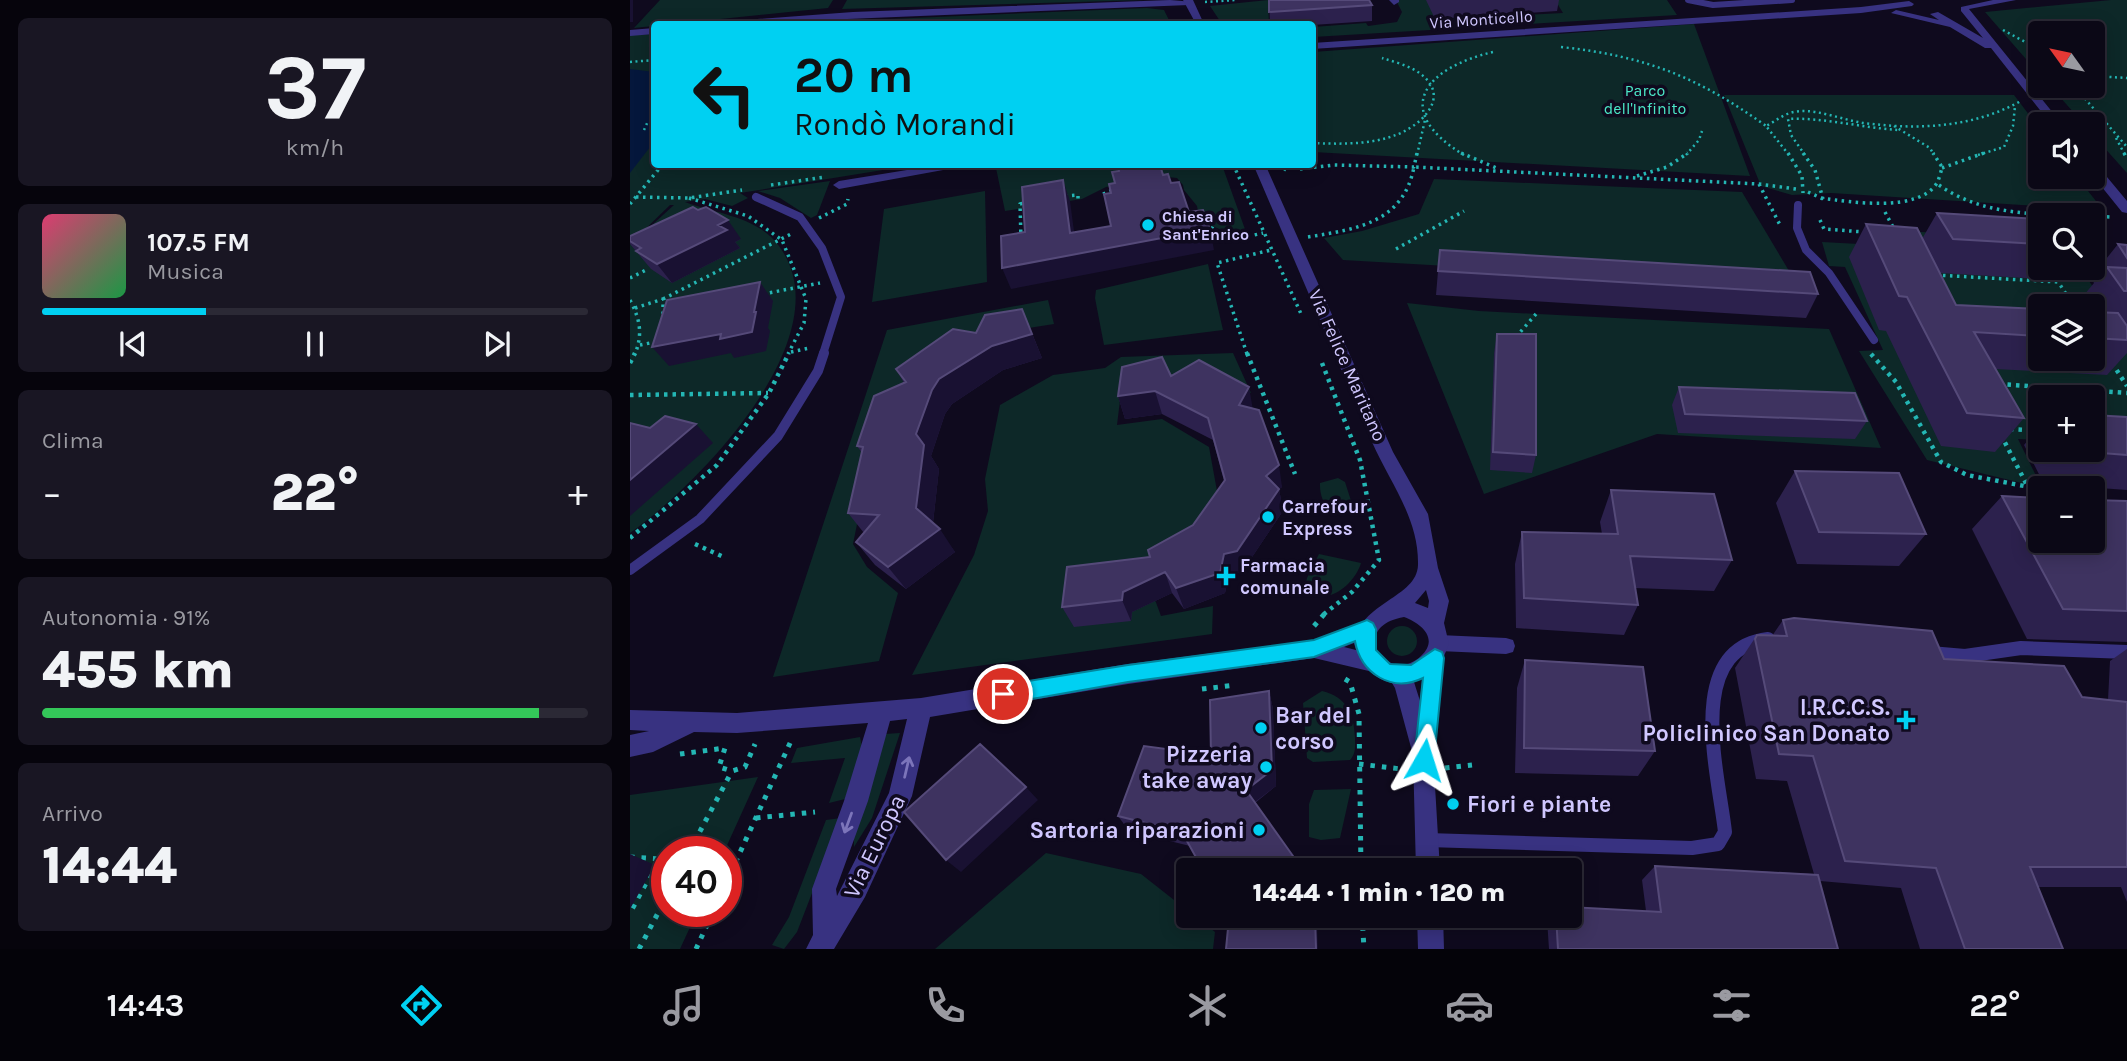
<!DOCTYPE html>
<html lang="it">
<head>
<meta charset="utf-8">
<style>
  :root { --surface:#0b0816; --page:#191623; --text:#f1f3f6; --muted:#9a9aa1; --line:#2b2935; --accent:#00d0f2 }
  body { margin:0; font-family:Karla,sans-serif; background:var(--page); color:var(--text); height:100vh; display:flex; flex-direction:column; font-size:26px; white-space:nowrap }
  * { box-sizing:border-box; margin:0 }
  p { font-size:23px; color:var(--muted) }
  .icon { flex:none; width:38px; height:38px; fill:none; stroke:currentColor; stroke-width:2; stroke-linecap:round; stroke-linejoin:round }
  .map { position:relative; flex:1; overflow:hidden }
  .sheet { display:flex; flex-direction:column; gap:18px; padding:18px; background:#06040c; width:630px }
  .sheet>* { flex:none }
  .hud { position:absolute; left:21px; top:21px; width:665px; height:147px; border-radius:7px; box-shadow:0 4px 18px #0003,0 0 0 2px var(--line); background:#00d0f2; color:#111; overflow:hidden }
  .needle { width:46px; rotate:303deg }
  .buttons { position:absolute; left:1398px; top:21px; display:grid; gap:14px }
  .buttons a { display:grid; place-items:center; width:77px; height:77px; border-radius:7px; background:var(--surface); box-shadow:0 4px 18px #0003,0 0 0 2px var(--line); font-size:35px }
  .speed { position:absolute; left:21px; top:836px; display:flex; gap:14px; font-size:35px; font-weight:700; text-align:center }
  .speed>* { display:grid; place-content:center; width:91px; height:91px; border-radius:50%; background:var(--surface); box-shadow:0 4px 18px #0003,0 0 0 2px var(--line); line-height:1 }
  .speed .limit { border:10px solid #d22; background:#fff; color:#111 }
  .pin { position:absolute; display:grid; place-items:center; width:60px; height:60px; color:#fff; margin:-30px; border:4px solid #fff; border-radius:50%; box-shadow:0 2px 7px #0007 }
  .me { position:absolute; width:77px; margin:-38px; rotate:6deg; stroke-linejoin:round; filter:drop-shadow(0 0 5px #0008) }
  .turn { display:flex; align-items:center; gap:24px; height:147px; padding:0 28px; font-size:32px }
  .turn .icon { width:91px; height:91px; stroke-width:2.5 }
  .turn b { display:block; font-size:49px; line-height:60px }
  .big { font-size:52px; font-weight:800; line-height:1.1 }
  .sheet .widget { flex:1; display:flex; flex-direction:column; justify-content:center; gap:10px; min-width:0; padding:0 24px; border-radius:10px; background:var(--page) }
  .sheet .dial { align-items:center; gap:0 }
  .dial b { font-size:91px; line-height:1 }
  .song { display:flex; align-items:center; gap:21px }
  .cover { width:84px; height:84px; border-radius:10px; background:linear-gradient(135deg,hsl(340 70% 55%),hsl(140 70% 35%)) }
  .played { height:7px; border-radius:4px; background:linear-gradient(90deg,var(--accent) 30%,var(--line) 30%) }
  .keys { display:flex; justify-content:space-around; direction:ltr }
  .heat { display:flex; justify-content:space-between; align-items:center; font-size:38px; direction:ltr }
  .charge { height:10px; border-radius:5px; background:linear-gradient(90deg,#34c759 91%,var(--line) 0) }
  .trip { position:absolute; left:546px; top:858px; width:406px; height:70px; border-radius:7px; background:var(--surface); box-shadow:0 4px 18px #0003,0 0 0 2px var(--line); font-weight:800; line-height:70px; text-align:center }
  .dock { display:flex; height:112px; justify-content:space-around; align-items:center; background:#040309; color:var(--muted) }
  .dock .icon { width:49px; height:49px }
  .dock .on { color:var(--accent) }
  .dock b { font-size:32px; color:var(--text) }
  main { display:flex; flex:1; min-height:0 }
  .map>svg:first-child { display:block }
  .green { fill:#0d2828; fill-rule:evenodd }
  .water { fill:#05173c }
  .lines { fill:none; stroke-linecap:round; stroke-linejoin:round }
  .path-far3 { stroke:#24b6b4; stroke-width:2.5; stroke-dasharray:2 3.5; stroke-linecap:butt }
  .path-far2 { stroke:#24b6b4; stroke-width:3.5; stroke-dasharray:2.5 4.5; stroke-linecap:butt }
  .path-far1 { stroke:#24b6b4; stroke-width:4.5; stroke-dasharray:3.5 5; stroke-linecap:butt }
  .path { stroke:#24b6b4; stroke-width:5; stroke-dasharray:4.5 7; stroke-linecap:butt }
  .service-far3 { stroke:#383281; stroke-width:6 }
  .service-far2 { stroke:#383281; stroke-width:8 }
  .service-far1 { stroke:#383281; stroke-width:10 }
  .service { stroke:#383281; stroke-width:14 }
  .pedestrian { fill:#383281; fill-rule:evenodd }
  .minor { fill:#383281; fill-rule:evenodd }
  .tertiary { fill:#383281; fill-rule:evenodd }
  .wall { fill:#2c214d }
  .shaded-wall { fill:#191132 }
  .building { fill:#3e3360; stroke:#554a79; stroke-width:2 }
  .oneway { stroke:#7c75ba }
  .route { fill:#00d0f2; stroke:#00879d; stroke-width:2 }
  .poi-dot { fill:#00d0f2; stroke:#0f0a1e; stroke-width:2.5 }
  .labels { text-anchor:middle; stroke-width:7; stroke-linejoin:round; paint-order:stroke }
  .far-street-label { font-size:16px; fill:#d0c7ff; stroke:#0f0a1e }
  .far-park-label { font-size:16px; fill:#4be7c7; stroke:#0f0a1e }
  .far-poi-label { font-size:16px; font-weight:bold; fill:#d0c7ff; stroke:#0f0a1e; text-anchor:start }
  .street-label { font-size:19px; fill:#d0c7ff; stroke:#0f0a1e }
  .poi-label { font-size:19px; font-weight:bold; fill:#d0c7ff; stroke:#0f0a1e; text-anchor:start }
  .near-poi-label { font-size:23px; font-weight:bold; fill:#d0c7ff; stroke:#0f0a1e; text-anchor:end }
  .near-street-label { font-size:23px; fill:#d0c7ff; stroke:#0f0a1e }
</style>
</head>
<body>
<main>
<section class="sheet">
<div class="widget dial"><b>37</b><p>km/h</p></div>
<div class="widget">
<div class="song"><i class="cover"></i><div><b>107.5 FM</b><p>Musica</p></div></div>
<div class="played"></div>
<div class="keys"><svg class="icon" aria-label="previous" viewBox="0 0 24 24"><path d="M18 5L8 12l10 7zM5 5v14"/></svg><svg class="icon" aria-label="pause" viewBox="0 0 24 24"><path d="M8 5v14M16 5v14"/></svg><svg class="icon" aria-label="next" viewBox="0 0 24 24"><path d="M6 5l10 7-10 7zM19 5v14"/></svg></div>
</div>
<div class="widget"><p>Clima</p>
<div class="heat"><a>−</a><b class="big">22°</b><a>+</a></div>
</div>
<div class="widget"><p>Autonomia · 91%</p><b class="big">455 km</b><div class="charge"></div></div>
<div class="widget"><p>Arrivo</p><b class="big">14:44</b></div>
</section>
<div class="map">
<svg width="1497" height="949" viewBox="0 0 1497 949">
  <rect width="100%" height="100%" fill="#0f0a1e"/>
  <path class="green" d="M30 0H203L198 8 4 28Z
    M217 0H515L212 9Z
    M638 0 639 24H592L580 6Z
    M766 0H809L817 19 933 13 925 0H1037L1047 15 683 37V27L736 23 738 26 767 22 772 12Z
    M1481 0H1497V173L1463 135V124H1454L1420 86H1463V33H1410V75L1355 12Z
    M517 8 534 10 541 24H143Z
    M1064 24 1120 176 683 152V52Z
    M24 34V164L284 165 110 193 118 198 102 206 75 199 55 202C86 214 127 216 149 246 215 335 68 485 0 533V245L44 205H40L0 244V35Z
    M1094 95H1384L1410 129V177H1447L1473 210 1201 193 1162 195 1131 186Z
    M387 164 592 165 616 232 604 235 570 221 567 206 554 190 553 185 547 178 538 177 476 187 452 199 375 211 366 168Z
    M804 179 1112 192 1168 286 713 260 694 238 732 231 789 214Z
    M200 181 187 215 181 218 150 198 128 191Z
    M355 191 357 282 242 302 254 209Z
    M1272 231 1410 238V268H1450L1497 336V447L1463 444V397H1410V440L1388 439 1412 488 1297 460 1229 351 1253 350 1215 267 1199 266 1192 242 1266 246ZM1410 306H1463V359H1410Z
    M578 264 593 330 474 345 465 298 466 290Z
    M418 300 424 324 373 332 249 416 223 544 237 567 268 593 249 661 143 677 257 330Z
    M777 303 849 311 1199 329 1251 448 1027 434 854 494Z
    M603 353 621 393 570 379 557 385 541 375 492 384 487 425 532 419 579 447 589 502 514 570 531 616 583 606 582 634 282 675 344 555 358 511 355 479 370 405 423 375 475 368 491 357Z
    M708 478 715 482 724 510C703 523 689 503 690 483Z
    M689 554 731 563C725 584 695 610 675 588L677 578Z
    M757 641a15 15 0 1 1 30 0a15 15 0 1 1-30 0Z
    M692 691C717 697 724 714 725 738 725 748 726 753 720 760L683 762 677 758 673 703Z
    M270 733 242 818 224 847V826L255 734Z
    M230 737 232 747 215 799 199 803 215 758 161 763 167 748Z
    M128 777 94 852H37V912H67L50 949H0V795Z
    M721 789 710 838 691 840 679 837V804L684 790Z
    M211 818 167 932 154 949 142 945 159 917 196 820Z
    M416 853 511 874 558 911V915H564L585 932 583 949H305Z"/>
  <path class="water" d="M0 69 24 72V142L0 173Z"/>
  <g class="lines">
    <path class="path-far3" d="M575 2 606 0
      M477 24 493 22
      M1373 30 1410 50
      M931 47C1015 56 1068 77 1136 126
      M0 62 24 60
      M1463 76 1497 78
      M1444 86 1497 147
      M1264 126 1300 148 1304 155
      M14 130 18 121 24 120
      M1486 138 1495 155
      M682 143C709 144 737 145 763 136 788 128 822 99 792 75 781 66 765 62 752 58
      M787 155 795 120
      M834 155C760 110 795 68 863 52
      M1056 155 1069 140 1072 131
      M1159 155 1136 126C1144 122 1151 116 1160 113 1182 106 1211 120 1234 123 1288 130 1342 128 1391 101
      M1175 155 1161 135 1158 119C1192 117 1233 128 1269 130
      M1348 155 1374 147 1383 126 1385 106"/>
    <path class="path-far2" d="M831 153 869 169
      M1158 153 1172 176 1173 193
      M1173 153 1185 170 1193 199
      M1494 153 1497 159
      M603 164 672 316
      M648 165 658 171
      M1312 168 1354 153
      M670 169 704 165 784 167 787 153
      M1007 176 1037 167 1058 153
      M1129 184 1150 225
      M141 185 195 177
      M1309 185C1347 212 1393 214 1438 215
      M1178 192 1193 199
      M473 194 485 189
      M435 196 448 195V200
      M6 197 59 198 112 190
      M59 198 118 216 152 240 176 299 174 323 158 354
      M1191 198C1221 202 1288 213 1307 183 1309 179 1311 172 1312 167L1303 153
      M0 204 33 164
      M1255 212 1264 229
      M1463 216 1480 217
      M189 218 217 204 218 199
      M1190 220 1194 229 1234 232
      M574 228H582L598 241 633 233
      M678 237C727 229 773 223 784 167L1129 184 1166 189
      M391 239 390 204 398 202
      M766 249 834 211
      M1419 268 1444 306
      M1306 275 1428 282
      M0 278 18 269
      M133 294 190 283
      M33 299 163 233
      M0 300C10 319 13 334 5 354
      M5 308 33 299V313H36
      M886 337 906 314
      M10 345 30 341
      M161 352 179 348
      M617 354 587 263 641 250"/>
    <path class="path-far1" d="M617 353 665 474
      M1241 354 1266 382 1311 462 1337 475 1410 489
      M0 363 5 353
      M692 363 730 460 749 560 722 592 694 614
      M1482 363 1497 386
      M1369 384 1497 393
      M0 395 138 393
      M1380 429 1410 431
      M1371 435 1398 487
      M0 538 87 465 139 393 159 353
      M65 544 96 558"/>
    <path class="path" d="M684 626 696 612
      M715 679 720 682 729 714 731 870
      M572 689 606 685
      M50 754 95 748 89 767 102 771 115 767 125 744
      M729 764 771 769
      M815 768 842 765
      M126 818 185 812
      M59 852 102 771
      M0 857 29 859 0 913
      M96 883 161 741
      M732 915 734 949
      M9 949 37 896
      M66 949 83 912"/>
    <path class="service-far3" d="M1058 0 1083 5 1162 0"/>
    <path class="service-far2" d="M126 197 170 217 192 248 211 297 193 354
      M1168 205 1167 228 1176 250 1199 273 1244 340"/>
    <path class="service-far1" d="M0 570 70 519 148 436 188 371 194 353"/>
    <path class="service" d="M1300 653 1335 656 1391 648 1497 652
      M797 840 1062 848 1088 844 1095 832C1089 776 1053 649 1138 639"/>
    <path class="pedestrian" d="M809 635 876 638 883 640 885 646 883 652 876 654 809 651 802 649 800 643 802 637Z"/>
    <path class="minor" d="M540 0 564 2 559 5 95 24 100 21 223 12Z
      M759 0H769V2L764 5Z
      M1363 0H1386L1339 9 1432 124H1421L1361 48H1355L1320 27 1261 13 1266 10 1309 20 1300 14 1308 12 1353 38 1331 11V7Z
      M1279 1 1284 4 1282 6 1231 13 682 49V43L1231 7Z
      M24 28V34L0 36V30Z
      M314 164H346L209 189 203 185 209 181Z
      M1463 164 1467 165 1497 201V213L1492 212 1463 176Z
      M737 620 744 623 747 629 744 635 714 647 750 656 753 663 750 670 743 672 684 658 498 684 300 717 282 796 235 897 204 949H176L183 935 182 889 214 801 238 723 107 733 64 732 23 752 0 757V735L19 731 0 730V710L107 713 291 698 498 664 684 640ZM277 719 259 793 207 896 206 889 238 801 260 721Z"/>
    <path class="tertiary" d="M553 0H563L574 24H566Z
      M623 164H635L763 452 798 514 808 568 819 601 814 623 819 644 814 656 804 769 810 870H786L783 755 765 688 762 683C742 678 729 663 724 643 730 602 787 598 788 565 789 518 760 483 742 442 703 350 663 257 623 164ZM796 590 799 601 798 608 785 603ZM774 617C790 623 810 638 791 656 758 687 716 627 774 617ZM792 679 790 701 784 682Z
      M787 915H813L814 949H788Z"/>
  </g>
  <path class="wall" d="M639 0 742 5V21L682 25 640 24Z
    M796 0H929L927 11 805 19Z
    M1307 213 1410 219V268H1422L1413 279 1310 273 1326 305 1410 309V359H1463V306H1453L1449 301 1464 283 1461 278 1488 244 1497 245V353L1477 375 1365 369 1394 418 1365 452 1311 446 1256 331 1249 330 1219 257 1236 224 1292 239Z
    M0 236 111 239 105 242 110 248 42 283 21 269 0 244Z
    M808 271 1188 294 1176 318 806 295Z
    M346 333H402L412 358 373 370 322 404 315 414 301 456 309 469 303 523 325 552 276 589 245 565 226 542 234 533 218 513 232 453 227 446 274 383 266 369Z
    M867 334 906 455 902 473 860 470 864 353Z
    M541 376 622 408 652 487 649 489 653 511 612 572 599 575 595 593 554 609 542 593 502 612 501 621 444 627 432 607 520 557 563 525 594 481 583 440 532 414 495 419 488 396Z
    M1049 387 1237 421 1225 439 1048 433 1042 405Z
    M1497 417V490L1414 484 1394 445 1410 426V450H1463Z
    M1165 471 1296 534 1269 566 1167 564 1146 503Z
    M981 490 1102 560 1084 591 1005 588 1008 605 994 635 886 628 885 564 892 532 972 534 970 522Z
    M1372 496 1497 501V642L1397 639 1342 529Z
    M1153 620 1314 659 1452 697 1478 700 1480 661 1497 649V902L1491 887H1408L1433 949H1290L1271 888 1190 881 1208 949H919L917 919 919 915H940L1016 911 1012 880 1025 866 1184 874 1157 781 1126 779 1105 668 1127 635 1142 636Z
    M895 660 1025 751 1008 776 885 773 887 688Z
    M639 691 643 709 646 786 625 803 560 846 499 831 488 816 581 755Z"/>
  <path class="shaded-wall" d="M0 0H3V22H0Z
    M433 180 440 201 447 254 580 229 584 250 381 289 372 268 440 233Z
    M98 220 111 239 105 242 110 248 42 283 27 264 88 225Z
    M130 282 143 301 138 328 140 331 136 351 104 358 101 353 39 366 22 347 124 312Z
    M392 309 412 358 373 370 322 404 315 414 301 456 309 469 302 531 286 508V434L302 390 309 379Z
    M619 387 623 410 609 405Z
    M525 391 532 414 495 419 488 396Z
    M66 424 83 443 0 516V480Z
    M649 465 652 487 649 489 653 511 612 572 599 575 595 593 554 609 546 588 594 554 636 476Z
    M310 529 325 552 276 589 258 567Z
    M535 572 542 593 502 612 501 621 492 600 493 592Z
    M639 691 643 709 646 786 621 805 616 790Z
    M396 787 408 800 331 872 316 860Z
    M0 854 25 865 0 909Z
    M685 915 687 924 688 949H686Z"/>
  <path class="building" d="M639 0H739L742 5 639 12Z
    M493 164H523L524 167 530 165 533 175 538 174 541 183 549 182 559 212 573 210 580 229 372 268 371 236 395 232 392 187 433 180 440 233 481 226 474 194 481 193 479 184 485 183 482 172 489 171 488 165Z
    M63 207 68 210 76 207 98 220 88 225 97 230 27 264 6 251 11 248 0 241V236Z
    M1307 213 1410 219V244L1323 239Z
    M1236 224 1287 228 1326 305 1410 309V336L1344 332 1394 418 1337 413 1277 297 1269 296Z
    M1488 244 1497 245V258Z
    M810 250 1180 272 1188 294 808 271Z
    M1477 267 1497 268V291H1494Z
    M130 282 124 312H126L122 332 90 339 91 334 22 347 37 300Z
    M392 309 402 334 362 346 309 379 302 390 286 434 294 445 286 508 310 529 258 567 226 542 249 515 218 513 233 447 227 446 244 396 276 382 266 369 323 329 346 333 355 315Z
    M1463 312 1488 313 1497 326V340L1463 338Z
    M867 334H906V455L863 452Z
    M532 357 541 376 569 360 619 387 609 405 629 410 649 465 636 476 649 489 607 551 594 554 590 573 546 588 535 572 493 592 492 600 432 607 437 567 520 557 518 550 563 525 595 480 578 418 525 391 488 396 492 367Z
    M1049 387 1225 393 1237 421 1055 414Z
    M1463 415 1497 417V455L1446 451 1445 450H1463Z
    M35 416 66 424 0 480V423L20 428Z
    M1165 471 1269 473 1296 534 1189 532Z
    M981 490 1084 494 1102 560 1000 556 1008 605 894 598 892 532 988 534Z
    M1372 496 1410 498V541H1463V500L1497 501V611L1433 609Z
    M1164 618 1302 631 1314 659 1434 666 1452 697 1497 702V867H1400L1433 949H1335L1306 868 1215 861 1183 756 1149 754 1125 639 1127 635 1157 636 1153 620Z
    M895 660 1013 667 1025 751 894 748Z
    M639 691 642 770 616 790 668 863 665 870H573L552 832 488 816 514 746 581 755 580 700Z
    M350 744 396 787 316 860 274 812Z
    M1025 866 1188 875 1208 949H928L926 915H940V907L1031 912Z
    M597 915H685L686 949H596L599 918Z"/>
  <defs><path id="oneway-shaft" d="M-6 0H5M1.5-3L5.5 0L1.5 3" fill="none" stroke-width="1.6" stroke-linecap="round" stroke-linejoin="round" transform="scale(1.75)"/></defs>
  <g class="oneway">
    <use href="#oneway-shaft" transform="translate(277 767) rotate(-77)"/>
    <use href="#oneway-shaft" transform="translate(218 823) rotate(110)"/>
  </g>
  <path class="route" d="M737 620 743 623 746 629V650L760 664 781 665 805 649 812 652 814 658 804 760 801 767 794 770 787 767 784 760 793 678C762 693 731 674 725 641L684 657 498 682 373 704 366 701 363 694 366 688 373 685 498 665 684 640Z"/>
  <g class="poi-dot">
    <circle cx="518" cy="225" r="7"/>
    <circle cx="638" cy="517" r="7"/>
    <path d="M592.5 565.5h7v7h7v7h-7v7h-7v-7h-7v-7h7z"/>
    <path d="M1272.5 709.5h7v7h7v7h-7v7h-7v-7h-7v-7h7z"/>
    <circle cx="631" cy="728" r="7"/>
    <circle cx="636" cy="767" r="7"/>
    <circle cx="823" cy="804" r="7"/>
    <circle cx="629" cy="830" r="7"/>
  </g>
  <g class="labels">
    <g class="far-street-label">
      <text transform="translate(851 19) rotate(-4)" y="6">Via Monticello</text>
    </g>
    <g class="far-park-label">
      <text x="1015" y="96">Parco<tspan x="1015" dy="18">dell'Infinito</tspan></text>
    </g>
    <g class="far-poi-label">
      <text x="532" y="222">Chiesa di<tspan x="532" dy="18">Sant'Enrico</tspan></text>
    </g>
    <g class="street-label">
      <text transform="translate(718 365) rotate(66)" y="7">Via Felice Maritano</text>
    </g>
    <g class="poi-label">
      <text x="652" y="513">Carrefour<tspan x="652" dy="22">Express</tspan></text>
      <text x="610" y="572">Farmacia<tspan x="610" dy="22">comunale</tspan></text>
    </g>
    <g class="near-poi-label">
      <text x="1260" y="715">I.R.C.C.S.<tspan x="1260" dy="26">Policlinico San Donato</tspan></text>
      <text x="645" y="723" text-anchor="start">Bar del<tspan x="645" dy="26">corso</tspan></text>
      <text x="622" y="762">Pizzeria<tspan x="622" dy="26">take away</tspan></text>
      <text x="837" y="812" text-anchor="start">Fiori e piante</text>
      <text x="615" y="838">Sartoria riparazioni</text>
    </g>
    <g class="near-street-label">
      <text transform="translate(244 846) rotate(-64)" y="8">Via Europa</text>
    </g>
  </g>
</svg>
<div class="buttons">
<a><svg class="needle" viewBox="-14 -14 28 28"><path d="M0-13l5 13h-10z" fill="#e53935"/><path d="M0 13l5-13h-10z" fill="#9a9aa1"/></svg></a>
<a><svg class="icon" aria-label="sound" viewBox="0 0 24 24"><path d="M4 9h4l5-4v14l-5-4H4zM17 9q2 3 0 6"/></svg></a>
<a><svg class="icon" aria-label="search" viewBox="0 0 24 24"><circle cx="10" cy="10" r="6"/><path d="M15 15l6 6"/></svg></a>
<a><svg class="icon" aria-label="layers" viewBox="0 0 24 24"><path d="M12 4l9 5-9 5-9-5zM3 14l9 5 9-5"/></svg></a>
<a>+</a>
<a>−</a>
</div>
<div class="speed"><div class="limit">40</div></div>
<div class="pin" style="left:373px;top:694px;background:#d93025"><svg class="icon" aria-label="arrive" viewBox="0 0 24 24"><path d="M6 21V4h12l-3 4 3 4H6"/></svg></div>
<svg class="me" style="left:794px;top:760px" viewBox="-20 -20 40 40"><path d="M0-17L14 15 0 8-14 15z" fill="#00d0f2" stroke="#fff" stroke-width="4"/></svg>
<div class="trip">14:44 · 1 min · 120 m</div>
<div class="hud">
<div class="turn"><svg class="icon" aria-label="left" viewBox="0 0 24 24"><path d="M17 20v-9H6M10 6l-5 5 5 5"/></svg><div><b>20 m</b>Rondò Morandi</div></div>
</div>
</div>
</main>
<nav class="dock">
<b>14:43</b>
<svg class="icon on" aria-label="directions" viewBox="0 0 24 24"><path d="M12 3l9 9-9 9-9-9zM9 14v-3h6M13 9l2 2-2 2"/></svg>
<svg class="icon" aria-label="music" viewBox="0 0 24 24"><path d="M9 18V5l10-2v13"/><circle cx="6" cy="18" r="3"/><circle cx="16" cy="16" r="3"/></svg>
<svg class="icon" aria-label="phone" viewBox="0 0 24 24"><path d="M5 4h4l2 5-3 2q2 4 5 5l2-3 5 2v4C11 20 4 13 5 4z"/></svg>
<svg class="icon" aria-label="climate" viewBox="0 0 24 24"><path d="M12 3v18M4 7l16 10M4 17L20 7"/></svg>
<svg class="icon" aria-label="car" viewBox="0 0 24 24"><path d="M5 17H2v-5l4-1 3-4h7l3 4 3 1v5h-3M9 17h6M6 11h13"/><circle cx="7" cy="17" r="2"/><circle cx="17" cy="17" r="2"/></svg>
<svg class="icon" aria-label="filters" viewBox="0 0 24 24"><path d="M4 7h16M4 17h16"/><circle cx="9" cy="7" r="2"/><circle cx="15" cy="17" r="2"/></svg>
<b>22°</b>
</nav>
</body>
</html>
